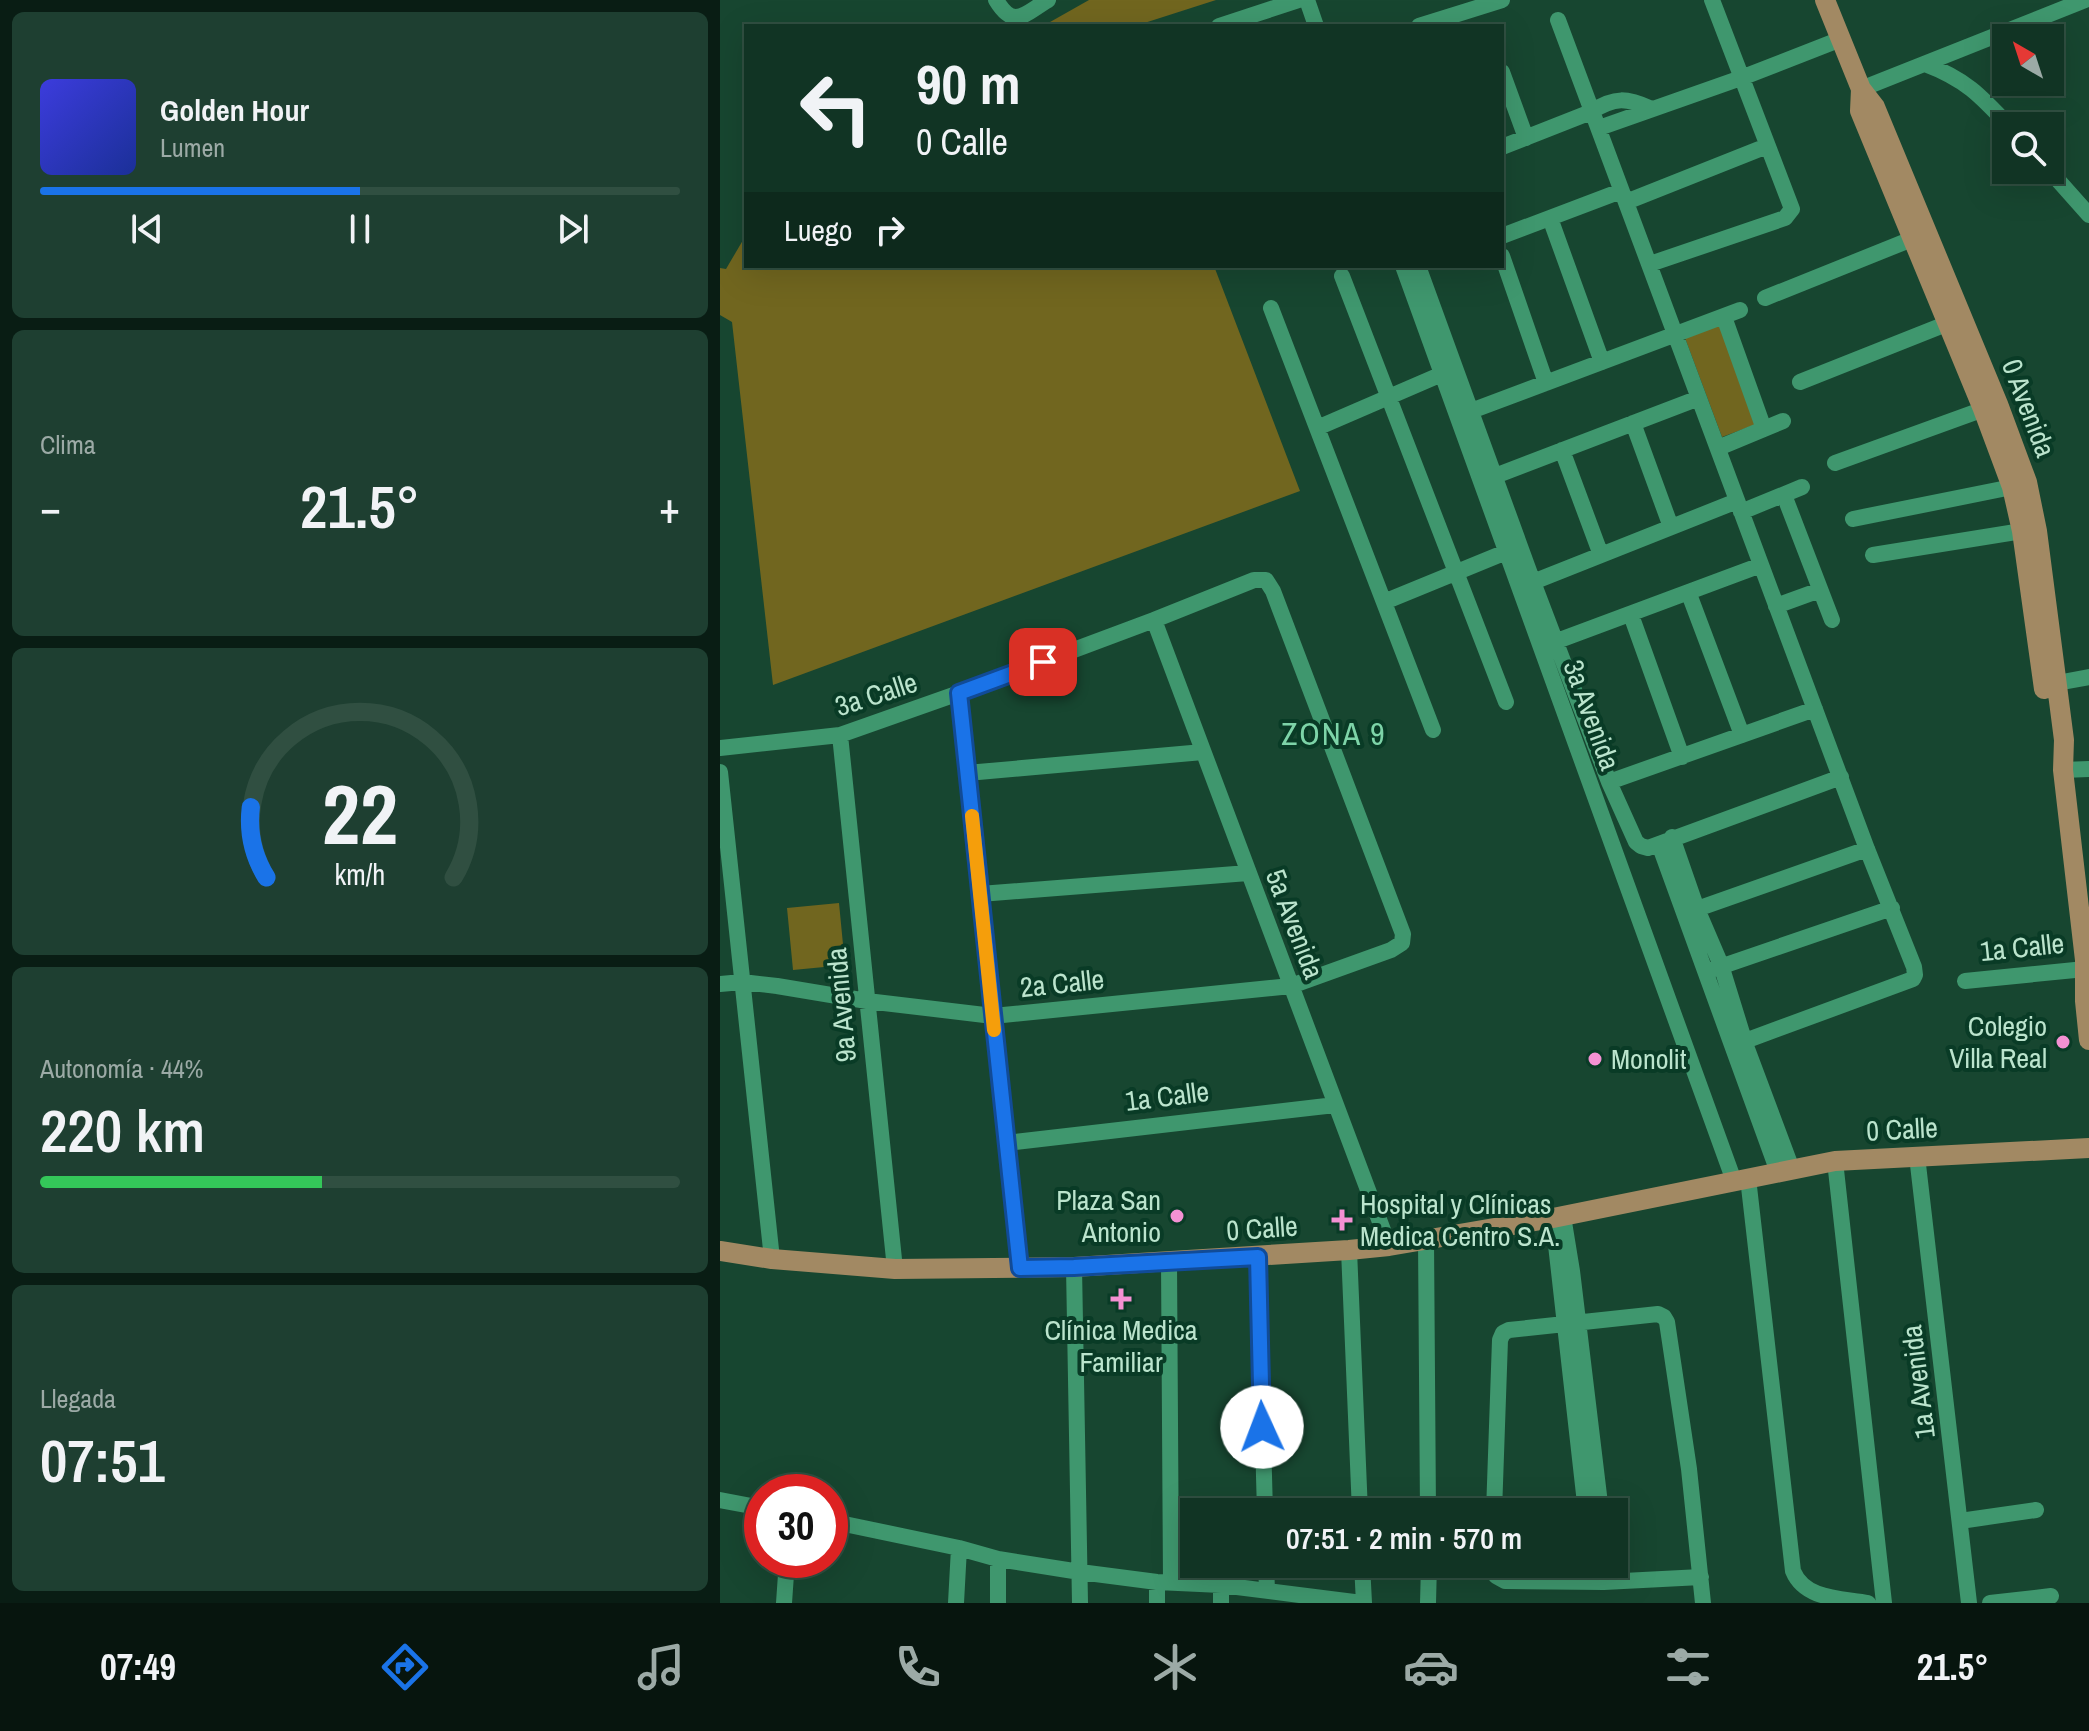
<!DOCTYPE html>
<html lang="es">
<head>
<meta charset="utf-8">
<style>
  :root { --surface:#113424; --page:#1e3f31; --text:#f1f3f6; --muted:#9caaa6; --line:#304f41; --accent:#1a73e8 }
  body { margin:0; font-family:"Archivo Narrow",sans-serif; background:var(--page); color:var(--text); height:100vh; display:flex; flex-direction:column; font-size:30px; white-space:nowrap }
  * { box-sizing:border-box; margin:0 }
  p { font-size:26px; color:var(--muted) }
  .icon { flex:none; width:44px; height:44px; fill:none; stroke:currentColor; stroke-width:2; stroke-linecap:round; stroke-linejoin:round }
  .map { position:relative; flex:1; overflow:hidden }
  .panel { display:flex; flex-direction:column; gap:12px; padding:12px; background:#091d14; width:720px }
  .panel>* { flex:none }
  .banner { position:absolute; left:24px; top:24px; width:760px; height:244px; border-radius:0px; box-shadow:0 8px 32px #0002,0 0 0 2px var(--line); background:#113424; color:var(--text); overflow:hidden }
  .needle { width:52px; rotate:321deg }
  .buttons { position:absolute; left:1272px; top:24px; display:grid; gap:16px }
  .buttons a { display:grid; place-items:center; width:72px; height:72px; border-radius:0px; background:var(--surface); box-shadow:0 8px 32px #0002,0 0 0 2px var(--line); font-size:40px }
  .speed { position:absolute; left:24px; top:1474px; display:flex; gap:16px; font-size:40px; font-weight:700; text-align:center }
  .speed>* { display:grid; place-content:center; width:104px; height:104px; border-radius:50%; background:var(--surface); box-shadow:0 8px 32px #0002,0 0 0 2px var(--line); line-height:1 }
  .speed .limit { border:12px solid #d22; background:#fff; color:#111 }
  .pin { position:absolute; display:grid; place-items:center; width:68px; height:68px; color:#fff; margin:-34px; border-radius:16px; box-shadow:0 4px 12px #0006 }
  .me { position:absolute; width:88px; margin:-44px; rotate:358deg; stroke-linejoin:round; filter:drop-shadow(0 0 6px #0008) }
  .turn { display:flex; align-items:center; gap:28px; height:168px; padding:0 40px; font-size:36px }
  .turn .icon { width:104px; height:104px; stroke-width:2.5 }
  .turn b { display:block; font-size:56px; line-height:68px }
  .then { display:flex; align-items:center; height:76px; padding:0 40px; background:#0003; gap:16px; font-size:30px }
  .big { font-size:60px; font-weight:600; line-height:1.1 }
  .panel .tile { flex:1; display:flex; flex-direction:column; justify-content:center; gap:12px; min-width:0; padding:0 28px; border-radius:12px; background:var(--page) }
  .panel .dial { align-items:center; gap:0 }
  .dial svg { height:208px; overflow:visible; fill:none; stroke:var(--line); stroke-width:7; stroke-linecap:round; text-anchor:middle }
  .dial text { fill:var(--text); stroke:none }
  .song { display:flex; align-items:center; gap:24px }
  .cover { width:96px; height:96px; border-radius:12px; background:linear-gradient(135deg,hsl(240 70% 55%),hsl(230 70% 35%)) }
  .played { height:8px; border-radius:4px; background:linear-gradient(90deg,var(--accent) 50%,var(--line) 50%) }
  .keys { display:flex; justify-content:space-around; direction:ltr }
  .heat { display:flex; justify-content:space-between; align-items:center; font-size:44px; direction:ltr }
  .charge { height:12px; border-radius:6px; background:linear-gradient(90deg,#34c759 44%,var(--line) 0) }
  .trip { position:absolute; left:460px; top:1498px; width:448px; height:80px; border-radius:0px; background:var(--surface); box-shadow:0 8px 32px #0002,0 0 0 2px var(--line); font-weight:600; line-height:80px; text-align:center }
  .dock { display:flex; height:128px; justify-content:space-around; align-items:center; background:#07150e; color:var(--muted) }
  .dock .icon { width:56px; height:56px }
  .dock .active { color:var(--accent) }
  .dock b { font-size:36px; color:var(--text) }
  main { display:flex; flex:1; min-height:0 }
  .map>svg:first-child { display:block }
  .green { fill:#71661f }
  .lines { fill:none; stroke-linecap:round; stroke-linejoin:round }
  .minor { stroke:#3f976e; stroke-width:16 }
  .major { stroke:#a28963; stroke-width:20 }
  .route-casing { stroke:#114b97; stroke-width:20 }
  .route { stroke:#1a73e8; stroke-width:14 }
  .slow { stroke:#f59e0b; stroke-width:14 }
  .poi-dot { fill:#f491d3; stroke:#093b26; stroke-width:3 }
  .labels { text-anchor:middle; stroke-width:8; stroke-linejoin:round; paint-order:stroke }
  .street-label { font-size:28px; fill:#bbe4cd; stroke:#093b26 }
  .poi-label { font-size:28px; fill:#bbe4cd; stroke:#093b26; text-anchor:end }
  .quarter-label { font-size:32px; letter-spacing:2px; fill:#7dd4a8; stroke:#093b26 }
</style>
</head>
<body>
<main>
<section class="panel">
<div class="tile">
<div class="song"><i class="cover"></i><div><b>Golden Hour</b><p>Lumen</p></div></div>
<div class="played"></div>
<div class="keys"><svg class="icon" aria-label="previous" viewBox="0 0 24 24"><path d="M18 5L8 12l10 7zM5 5v14"/></svg><svg class="icon" aria-label="pause" viewBox="0 0 24 24"><path d="M8 5v14M16 5v14"/></svg><svg class="icon" aria-label="next" viewBox="0 0 24 24"><path d="M6 5l10 7-10 7zM19 5v14"/></svg></div>
</div>
<div class="tile"><p>Clima</p>
<div class="heat"><a>−</a><b class="big">21.5°</b><a>+</a></div>
</div>
<div class="tile dial"><svg viewBox="0 0 100 80">
<path d="M14 69A42 42 0 1 1 86 69"/>
<path d="M14 69A42 42 0 0 1 8 42" stroke="#1a73e8"/>
<text x="50" y="56" font-size="32" font-weight="700">22</text>
<text x="50" y="72" font-size="11">km/h</text>
</svg></div>
<div class="tile"><p>Autonomía · 44%</p><b class="big">220 km</b><div class="charge"></div></div>
<div class="tile"><p>Llegada</p><b class="big">07:51</b></div>
</section>
<div class="map">
<svg width="1369" height="1603" viewBox="0 0 1369 1603">
  <rect width="100%" height="100%" fill="#174630"/>
  <path class="green" d="M369 0H496L415 26H323Z
    M26 235V266H494L580 491 53 685 12 322 0 315V268L6 269Z
    M1000 325 1037 424 1002 437 965 338Z
    M119 903 125 965 73 970 67 908Z"/>
  <g class="lines">
    <path class="minor" d="M276 0C294 30 304 14 328 0
      M587 0 596 26
      M838 20 1147 849 1194 967 1195 975 1193 979 1025 1041
      M499 26 579 0
      M699 26 782 0
      M1205 64C1245 79 1260 95 1289 126
      M782 72 806 138
      M1141 89 1365 0
      M879 128 1021 78 1121 39
      M782 147 871 112C895 96 907 98 932 109
      M1329 170 1369 215
      M906 202 1047 146
      M830 218 882 362
      M782 236 901 191
      M782 256 826 383
      M930 264 1065 218 1072 209 992 0
      M683 266 1014 1181
      M698 266 813 582 889 782 916 842 921 846 928 848 1121 777
      M622 276 786 702
      M1045 298 1202 235
      M551 308 713 730
      M1004 317 1044 429
      M1080 382 1226 324
      M751 411 1020 310
      M913 423 951 527
      M597 428 722 374
      M998 448 1063 421
      M842 450 881 555
      M1115 463 1275 405
      M775 476 979 398
      M1064 495 1112 620
      M1021 512 1082 487
      M1133 519 1292 487
      M1153 555 1302 531
      M813 582 1017 501
      M969 594 1022 735
      M664 602 786 552
      M1056 606 1100 590
      M911 615 962 757
      M434 620 669 1246
      M837 641 1041 565
      M1337 683 1369 677
      M239 693 300 1268
      M120 735 175 1269
      M0 748 120 735 239 693 434 620 534 580H546L553 591 683 934 682 943 671 950 571 986 273 1016 147 1001 57 986 22 982 0 984
      M1343 770 1369 769
      M0 772 52 1259
      M247 773 483 752
      M889 782 1095 709
      M952 837 977 909 1001 965 1026 1046 1072 1169
      M939 844 1058 1172
      M260 894 528 873
      M977 909 1147 849
      M994 969 1172 908
      M1245 981 1365 969
      M286 1143 615 1105
      M1197 1156 1249 1603
      M1115 1161 1164 1603
      M1028 1178 1073 1571C1085 1600 1121 1598 1148 1603
      M843 1216 852 1271 881 1512
      M834 1227 866 1512
      M706 1239 708 1512
      M629 1250 640 1512
      M538 1257 545 1512
      M449 1261 451 1583
      M354 1267 360 1603
      M0 1500 42 1508
      M774 1512 780 1340 783 1333 789 1330 938 1314 944 1317 947 1322 969 1469 983 1603
      M110 1521 239 1548 278 1559 360 1572 437 1582 501 1585 642 1603
      M1240 1521 1316 1510
      M278 1559V1603
      M546 1564 547 1590
      M642 1564 644 1603
      M772 1564 776 1576 785 1581 884 1582 981 1577
      M884 1564V1582
      M437 1582V1603
      M64 1603 67 1560
      M236 1603 239 1548
      M501 1603V1585
      M708 1603 709 1564
      M1270 1603 1331 1596"/>
    <path class="major" d="M1105 0 1141 89 1155 107 1278 404 1307 482 1317 531 1344 740 1343 770 1365 960V1001L1369 1040
      M1141 89 1140 111 1263 409 1292 487 1302 531 1324 689
      M0 1251 52 1259 175 1269 354 1267 629 1250 669 1246 833 1218 1115 1161 1369 1148"/>
  </g>
  <g class="lines">
    <defs>
      <path id="route" d="M323 662 239 693 300 1268 354 1267 538 1257 542 1427"/>
    </defs>
    <use href="#route" class="route-casing"/>
    <use href="#route" class="route"/>
    <path class="slow" d="M252 816 274 1030"/>
  </g>
  <g class="poi-dot">
    <circle cx="1343" cy="1042" r="8"/>
    <circle cx="875" cy="1059" r="8"/>
    <circle cx="457" cy="1216" r="8"/>
    <path d="M618 1208h8v8h8v8h-8v8h-8v-8h-8v-8h8z"/>
    <path d="M397 1287h8v8h8v8h-8v8h-8v-8h-8v-8h8z"/>
  </g>
  <g class="labels">
    <g class="street-label">
      <text transform="translate(1309 408) rotate(69)" y="10">0 Avenida</text>
      <text transform="translate(156 694) rotate(-18)" y="10">3a Calle</text>
      <text transform="translate(872 715) rotate(70)" y="10">3a Avenida</text>
      <text transform="translate(575 924) rotate(69)" y="10">5a Avenida</text>
      <text transform="translate(1302 947) rotate(-6)" y="10">1a Calle</text>
      <text transform="translate(342 983) rotate(-6)" y="10">2a Calle</text>
      <text transform="translate(121 1005) rotate(-95)" y="10">9a Avenida</text>
      <text transform="translate(447 1096) rotate(-7)" y="10">1a Calle</text>
      <text transform="translate(1182 1129) rotate(-3)" y="10">0 Calle</text>
      <text transform="translate(542 1228) rotate(-4)" y="10">0 Calle</text>
      <text transform="translate(1198 1382) rotate(-97)" y="10">1a Avenida</text>
    </g>
    <g class="poi-label">
      <text x="1327" y="1036">Colegio<tspan x="1327" dy="32">Villa Real</tspan></text>
      <text x="891" y="1069" text-anchor="start">Monolit</text>
      <text x="441" y="1210">Plaza San<tspan x="441" dy="32">Antonio</tspan></text>
      <text x="640" y="1214" text-anchor="start">Hospital y Clínicas<tspan x="640" dy="32">Medica Centro S.A.</tspan></text>
      <text x="401" y="1340" text-anchor="middle">Clínica Medica<tspan x="401" dy="32">Familiar</tspan></text>
    </g>
    <g class="quarter-label">
      <text x="614" y="745">ZONA 9</text>
    </g>
  </g>
</svg>
<div class="buttons">
<a><svg class="needle" viewBox="-14 -14 28 28"><path d="M0-13l5 13h-10z" fill="#e53935"/><path d="M0 13l5-13h-10z" fill="#9caaa6"/></svg></a>
<a><svg class="icon" aria-label="search" viewBox="0 0 24 24"><circle cx="10" cy="10" r="6"/><path d="M15 15l6 6"/></svg></a>
</div>
<div class="speed"><div class="limit">30</div></div>
<div class="pin" style="left:323px;top:662px;background:#d93025"><svg class="icon" aria-label="arrive" viewBox="0 0 24 24"><path d="M6 21V4h12l-3 4 3 4H6"/></svg></div>
<svg class="me" style="left:542px;top:1427px" viewBox="-20 -20 40 40"><circle r="19" fill="#fff"/><path d="M0-13L10 11 0 6-10 11z" fill="#1a73e8"/></svg>
<div class="trip">07:51 · 2 min · 570 m</div>
<div class="banner">
<div class="turn"><svg class="icon" aria-label="left" viewBox="0 0 24 24"><path d="M17 20v-9H6M10 6l-5 5 5 5"/></svg><div><b>90 m</b>0 Calle</div></div>
<div class="then">Luego<svg class="icon" aria-label="right" viewBox="0 0 24 24"><path d="M7 20v-9h11M14 6l5 5-5 5"/></svg></div>
</div>
</div>
</main>
<nav class="dock">
<b>07:49</b>
<svg class="icon active" aria-label="directions" viewBox="0 0 24 24"><path d="M12 3l9 9-9 9-9-9zM9 14v-3h6M13 9l2 2-2 2"/></svg>
<svg class="icon" aria-label="music" viewBox="0 0 24 24"><path d="M9 18V5l10-2v13"/><circle cx="6" cy="18" r="3"/><circle cx="16" cy="16" r="3"/></svg>
<svg class="icon" aria-label="phone" viewBox="0 0 24 24"><path d="M5 4h4l2 5-3 2q2 4 5 5l2-3 5 2v4C11 20 4 13 5 4z"/></svg>
<svg class="icon" aria-label="climate" viewBox="0 0 24 24"><path d="M12 3v18M4 7l16 10M4 17L20 7"/></svg>
<svg class="icon" aria-label="car" viewBox="0 0 24 24"><path d="M5 17H2v-5l4-1 3-4h7l3 4 3 1v5h-3M9 17h6M6 11h13"/><circle cx="7" cy="17" r="2"/><circle cx="17" cy="17" r="2"/></svg>
<svg class="icon" aria-label="filters" viewBox="0 0 24 24"><path d="M4 7h16M4 17h16"/><circle cx="9" cy="7" r="2"/><circle cx="15" cy="17" r="2"/></svg>
<b>21.5°</b>
</nav>
</body>
</html>
